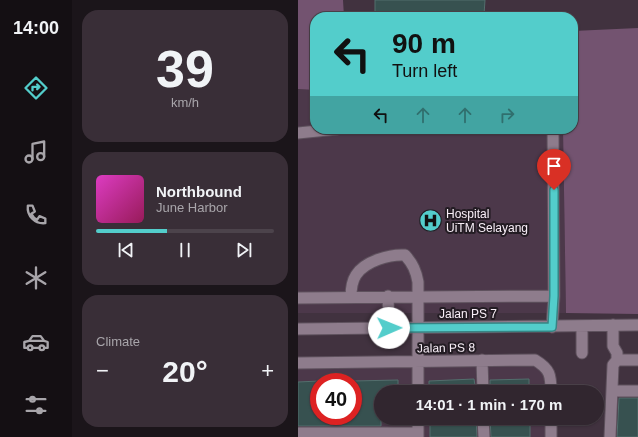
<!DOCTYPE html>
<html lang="en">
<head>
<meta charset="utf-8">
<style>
  :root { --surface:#31262f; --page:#392e37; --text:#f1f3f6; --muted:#a8a5aa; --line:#4c434b; --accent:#53cdcb }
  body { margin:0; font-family:Helvetica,sans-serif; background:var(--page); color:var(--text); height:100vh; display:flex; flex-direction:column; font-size:15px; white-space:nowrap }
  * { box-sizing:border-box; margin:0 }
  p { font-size:13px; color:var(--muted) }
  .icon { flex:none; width:22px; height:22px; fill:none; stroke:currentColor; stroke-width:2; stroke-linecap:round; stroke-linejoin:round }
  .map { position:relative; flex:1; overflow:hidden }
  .panel { display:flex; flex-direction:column; gap:10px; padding:10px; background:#1b151a; width:226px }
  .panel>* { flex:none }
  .guide { position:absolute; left:12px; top:12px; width:268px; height:122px; border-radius:16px; box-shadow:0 1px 3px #0004,0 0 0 1px var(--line); background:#53cdcb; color:#111; overflow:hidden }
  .speed { position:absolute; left:12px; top:373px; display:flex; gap:8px; font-size:20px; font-weight:700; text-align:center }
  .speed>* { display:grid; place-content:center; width:52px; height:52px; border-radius:50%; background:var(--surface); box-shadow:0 1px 3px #0004,0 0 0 1px var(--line); line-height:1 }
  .speed .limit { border:6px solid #d22; background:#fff; color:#111 }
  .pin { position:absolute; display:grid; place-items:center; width:34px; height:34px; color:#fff; margin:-41px -17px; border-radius:50% 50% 50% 0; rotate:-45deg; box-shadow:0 0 4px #0007 }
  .pin .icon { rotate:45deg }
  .me { position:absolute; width:44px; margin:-22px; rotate:89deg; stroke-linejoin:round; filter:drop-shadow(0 0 3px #0008) }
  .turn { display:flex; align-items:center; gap:14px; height:84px; padding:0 16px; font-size:18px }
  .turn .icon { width:52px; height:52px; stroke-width:2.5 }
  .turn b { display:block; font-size:28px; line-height:34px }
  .lanes { display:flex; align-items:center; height:38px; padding:0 16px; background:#0003; justify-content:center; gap:20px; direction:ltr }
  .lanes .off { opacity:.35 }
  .big { font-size:30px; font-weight:600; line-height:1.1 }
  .panel .widget { flex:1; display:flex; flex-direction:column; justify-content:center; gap:6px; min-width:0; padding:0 14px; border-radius:16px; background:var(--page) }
  .panel .dial { align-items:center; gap:0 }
  .dial b { font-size:52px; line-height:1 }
  .song { display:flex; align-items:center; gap:12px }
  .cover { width:48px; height:48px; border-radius:6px; background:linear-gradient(135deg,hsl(310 70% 55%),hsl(330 70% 35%)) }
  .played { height:4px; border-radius:2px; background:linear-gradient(90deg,var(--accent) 40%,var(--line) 40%) }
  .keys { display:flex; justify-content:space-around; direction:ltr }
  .heat { display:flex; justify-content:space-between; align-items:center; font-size:22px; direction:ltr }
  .trip { position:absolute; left:76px; top:385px; width:230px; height:40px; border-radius:20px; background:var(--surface); box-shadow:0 1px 3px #0004,0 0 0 1px var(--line); font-weight:600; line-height:40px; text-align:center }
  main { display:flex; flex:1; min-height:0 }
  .tab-bar { display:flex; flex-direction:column; width:72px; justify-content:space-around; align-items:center; background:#140f13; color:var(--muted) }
  .tab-bar .icon { width:28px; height:28px }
  .tab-bar .current { color:var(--accent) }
  .tab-bar b { font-size:18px; color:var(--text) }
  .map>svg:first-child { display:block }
  .built { fill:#4c384a; fill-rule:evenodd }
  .green { fill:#735370 }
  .building { fill:#375150; stroke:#536e6d }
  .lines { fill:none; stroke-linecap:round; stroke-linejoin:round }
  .minor-casing { stroke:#5e515d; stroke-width:13 }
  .minor { stroke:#8e7c8c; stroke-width:11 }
  .route-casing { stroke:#368584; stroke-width:10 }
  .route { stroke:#53cdcb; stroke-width:7 }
  .labels { text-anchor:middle; stroke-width:4; stroke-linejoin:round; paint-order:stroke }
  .poi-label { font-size:12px; fill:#f9eff8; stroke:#231c23; text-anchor:start }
  .street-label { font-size:12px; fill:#f9eff8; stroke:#231c23 }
</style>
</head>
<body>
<main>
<nav class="tab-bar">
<b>14:00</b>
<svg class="icon current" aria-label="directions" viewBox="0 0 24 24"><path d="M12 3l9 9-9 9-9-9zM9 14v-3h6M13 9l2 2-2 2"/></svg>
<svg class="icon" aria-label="music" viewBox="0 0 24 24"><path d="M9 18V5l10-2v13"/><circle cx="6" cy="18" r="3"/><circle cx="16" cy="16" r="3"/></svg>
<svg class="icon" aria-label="phone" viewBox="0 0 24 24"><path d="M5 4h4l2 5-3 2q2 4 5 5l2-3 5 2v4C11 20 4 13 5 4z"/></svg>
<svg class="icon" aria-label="climate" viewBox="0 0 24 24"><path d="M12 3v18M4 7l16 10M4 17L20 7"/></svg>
<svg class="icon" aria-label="car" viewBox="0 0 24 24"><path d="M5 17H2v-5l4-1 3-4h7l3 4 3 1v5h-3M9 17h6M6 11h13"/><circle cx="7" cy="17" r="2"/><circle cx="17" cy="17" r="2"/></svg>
<svg class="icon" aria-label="filters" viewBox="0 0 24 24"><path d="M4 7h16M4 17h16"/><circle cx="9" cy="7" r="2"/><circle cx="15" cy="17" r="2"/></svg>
</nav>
<section class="panel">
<div class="widget dial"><b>39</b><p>km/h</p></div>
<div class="widget">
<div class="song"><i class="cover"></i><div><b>Northbound</b><p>June Harbor</p></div></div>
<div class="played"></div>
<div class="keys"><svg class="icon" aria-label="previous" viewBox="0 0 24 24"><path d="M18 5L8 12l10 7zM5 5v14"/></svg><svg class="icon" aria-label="pause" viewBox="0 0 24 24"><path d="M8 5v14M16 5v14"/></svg><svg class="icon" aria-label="next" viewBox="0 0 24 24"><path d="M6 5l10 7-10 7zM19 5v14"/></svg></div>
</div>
<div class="widget"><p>Climate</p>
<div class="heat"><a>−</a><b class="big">20°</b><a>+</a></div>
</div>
</section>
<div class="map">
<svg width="340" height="437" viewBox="0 0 340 437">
  <rect width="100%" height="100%" fill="#41323f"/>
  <path class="built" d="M0 89 17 90V129H265L268 313H0Z
    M235 364 243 369 249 378V392H83V418H249V437H0V367ZM21 382H55V416H21Z"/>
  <path class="green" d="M0 0H45L46 17H17V90L0 89Z
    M340 28V314L268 313 265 129H275V31Z"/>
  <path class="building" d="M77 0H187L186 15 77 14Z
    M176 379 178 392H131V381Z
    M231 379V392H192V380Z
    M100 380V392H83V426H0V382L21 381V416H55V381Z
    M321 398H340V437H319Z
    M132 418H178L179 437H132Z
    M192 418H232V437H193Z"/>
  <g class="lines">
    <defs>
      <path id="minor" d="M0 133 39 129
        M90 296 91 328
        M53 297C53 289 54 281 58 275 67 261 92 254 107 255 115 264 118 271 120 282V392
        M0 298 256 296 255 129
        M254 327 256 296
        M284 327V353
        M0 329 340 325
        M184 360 185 392
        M319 360H340
        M0 363 237 360C252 369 253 375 253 392
        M314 391H340
        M185 418 186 437
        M253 418V437
        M0 433H120
        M120 437V418
        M312 437 315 365 319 360V353L315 346V325"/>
    </defs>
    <use href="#minor" class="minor-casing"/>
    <use href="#minor" class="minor"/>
  </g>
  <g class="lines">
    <defs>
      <path id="route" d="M91 328 254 327 256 296V190"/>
    </defs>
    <use href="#route" class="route-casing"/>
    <use href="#route" class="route"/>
  </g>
  <defs>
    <symbol id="hospital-disc" viewBox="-11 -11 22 22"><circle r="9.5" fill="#53cdcb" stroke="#231c23"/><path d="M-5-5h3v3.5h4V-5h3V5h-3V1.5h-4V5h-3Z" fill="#111"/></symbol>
  </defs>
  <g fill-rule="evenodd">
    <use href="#hospital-disc" x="120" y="208" width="25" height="25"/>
  </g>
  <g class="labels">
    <g class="poi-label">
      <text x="148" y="218">Hospital<tspan x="148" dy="14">UiTM Selayang</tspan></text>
    </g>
    <g class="street-label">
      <text x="170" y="318">Jalan PS 7</text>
      <text transform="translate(148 348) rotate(-1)" y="4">Jalan PS 8</text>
    </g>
  </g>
</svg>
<div class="speed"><div class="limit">40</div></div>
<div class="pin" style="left:256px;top:190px;background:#d93025"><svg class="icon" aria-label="arrive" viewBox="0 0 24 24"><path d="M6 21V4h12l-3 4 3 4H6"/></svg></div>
<svg class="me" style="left:91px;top:328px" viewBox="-20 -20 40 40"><circle r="19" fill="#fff"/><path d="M0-13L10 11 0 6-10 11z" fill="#53cdcb"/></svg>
<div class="trip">14:01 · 1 min · 170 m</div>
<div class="guide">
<div class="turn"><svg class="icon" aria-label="left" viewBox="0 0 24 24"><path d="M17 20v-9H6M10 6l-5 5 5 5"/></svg><div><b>90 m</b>Turn left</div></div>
<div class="lanes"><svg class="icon" aria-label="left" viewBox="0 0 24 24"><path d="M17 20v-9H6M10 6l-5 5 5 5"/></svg><svg class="icon off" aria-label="ahead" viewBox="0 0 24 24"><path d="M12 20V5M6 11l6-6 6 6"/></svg><svg class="icon off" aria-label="ahead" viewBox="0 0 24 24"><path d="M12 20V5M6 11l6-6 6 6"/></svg><svg class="icon off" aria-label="right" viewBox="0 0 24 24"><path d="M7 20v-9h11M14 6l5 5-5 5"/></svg></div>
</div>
</div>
</main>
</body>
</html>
